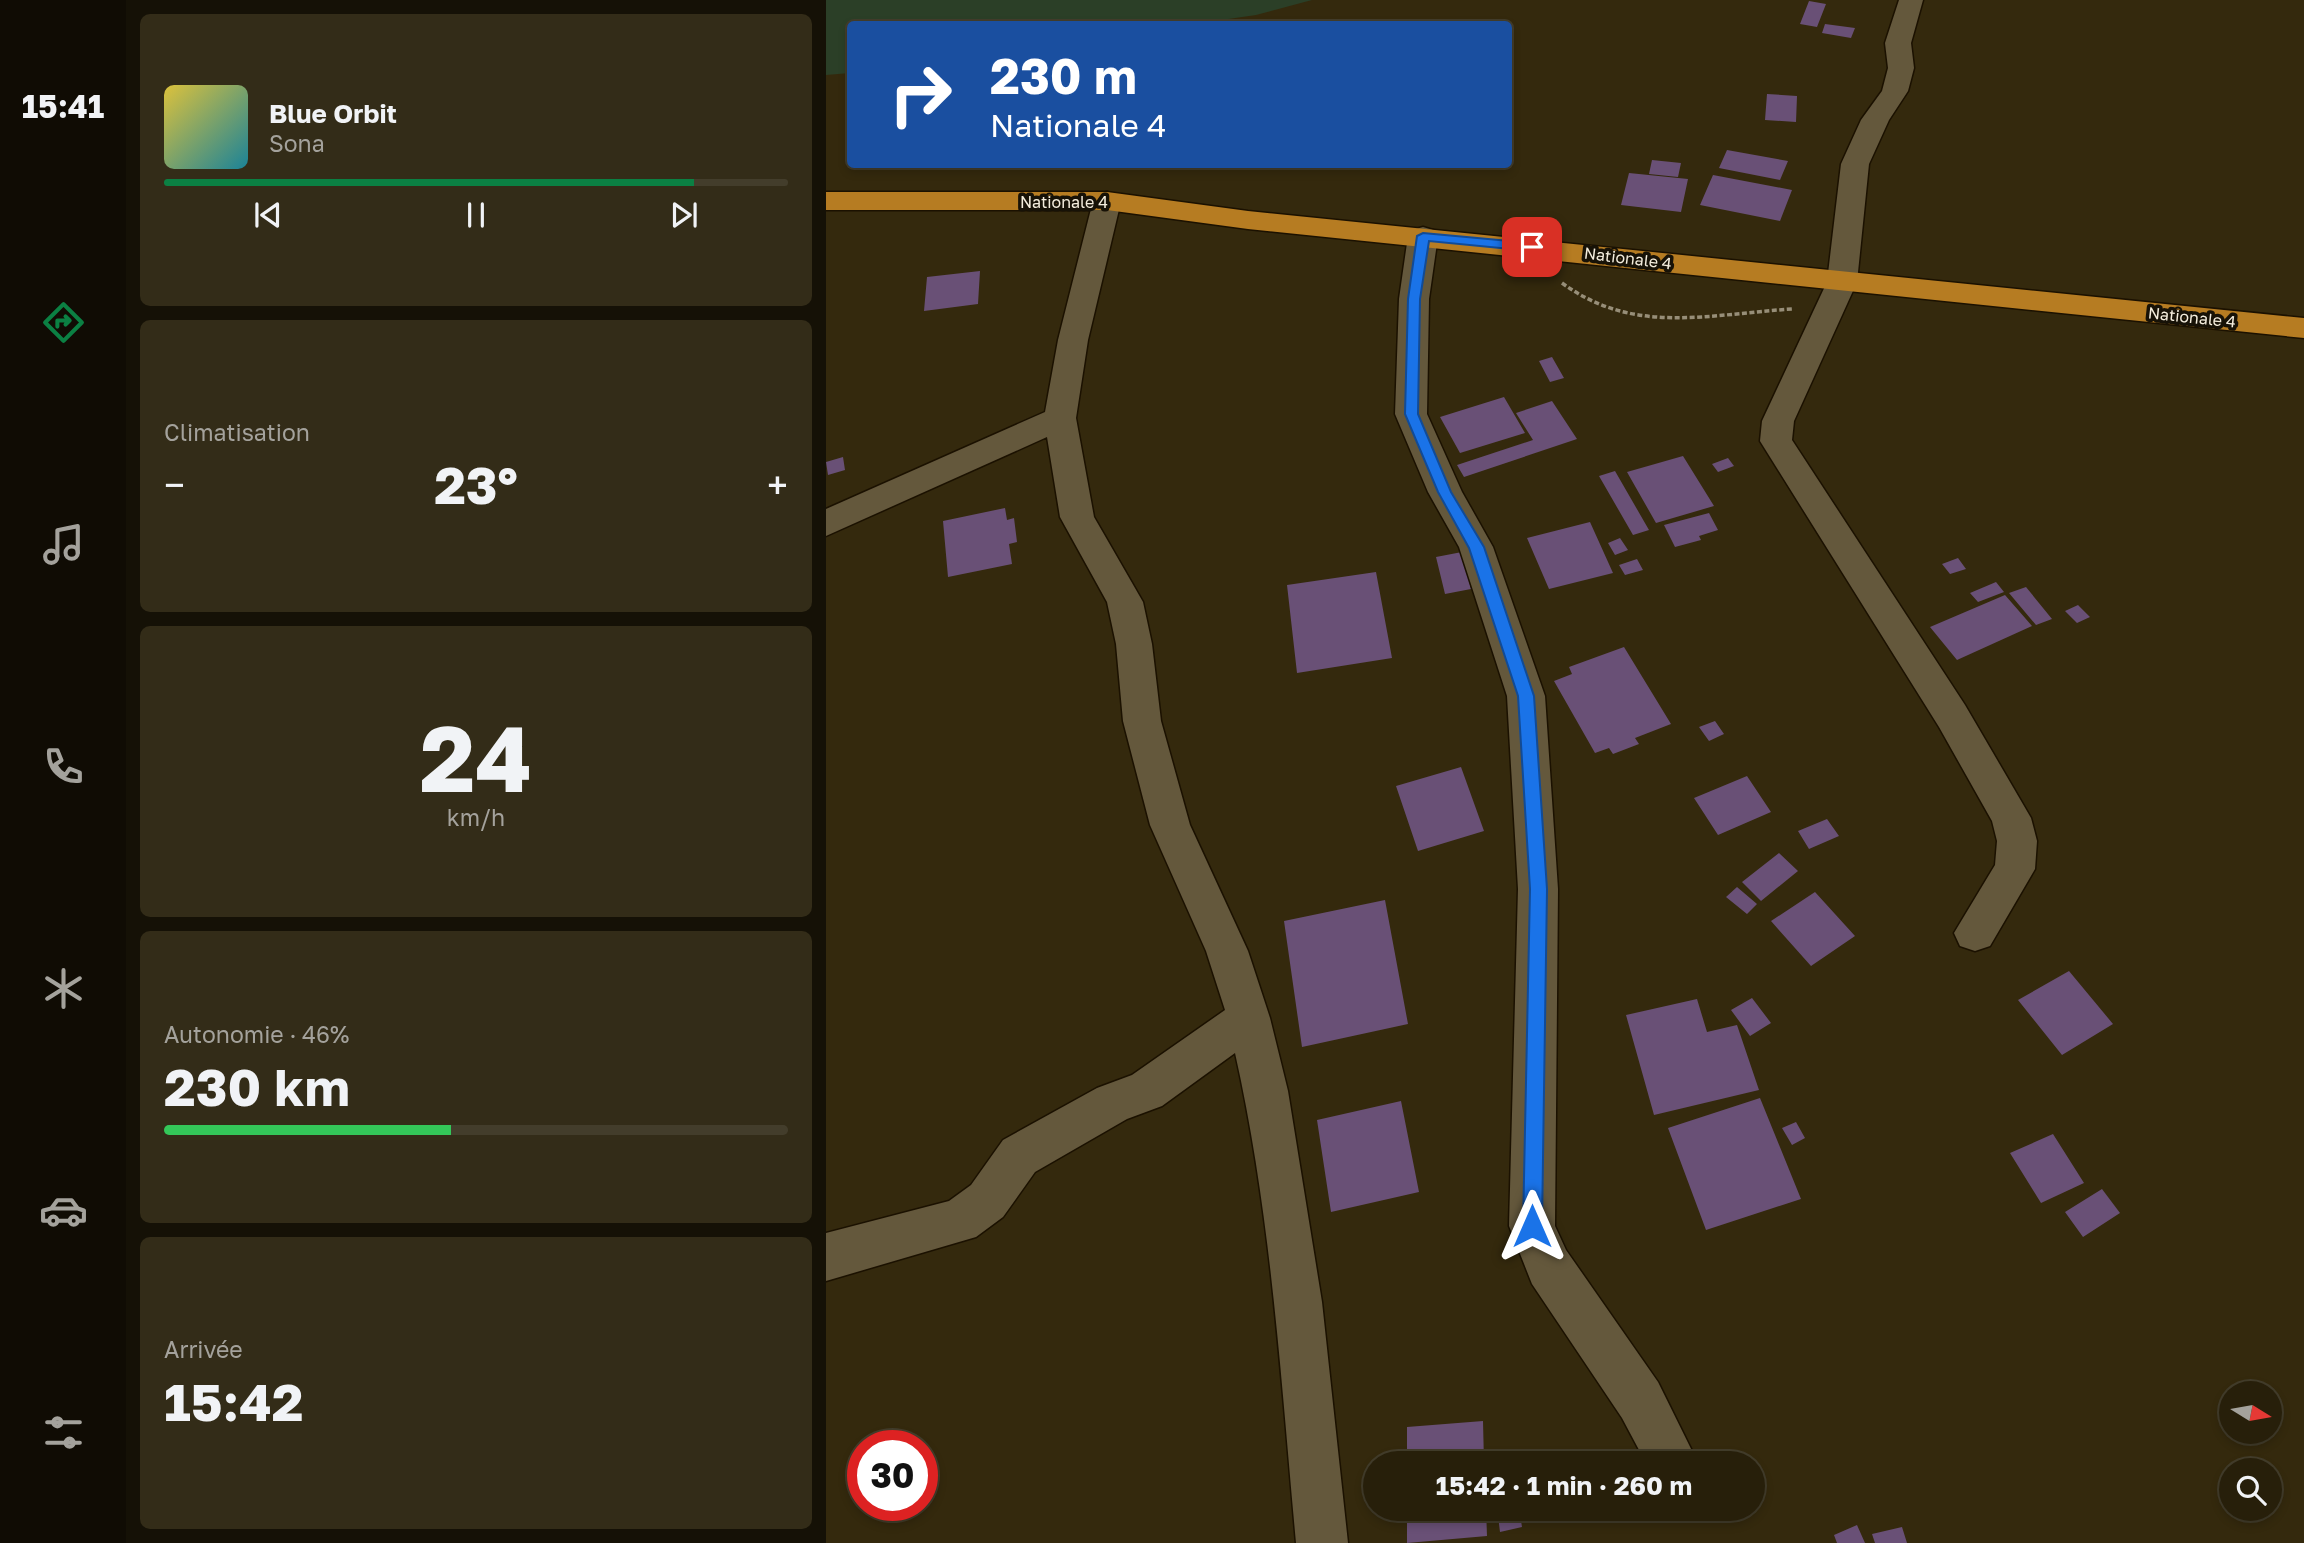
<!DOCTYPE html>
<html lang="fr">
<head>
<meta charset="utf-8">
<style>
  :root { --surface:#271f0a; --page:#332c18; --text:#f1f3f6; --muted:#a4a29c; --line:#433d2b; --accent:#0b8043 }
  body { margin:0; font-family:"Golos Text",sans-serif; background:var(--page); color:var(--text); height:100vh; display:flex; flex-direction:column; font-size:26px; white-space:nowrap }
  * { box-sizing:border-box; margin:0 }
  p { font-size:23px; color:var(--muted) }
  .icon { flex:none; width:38px; height:38px; fill:none; stroke:currentColor; stroke-width:2; stroke-linecap:round; stroke-linejoin:round }
  .map { position:relative; flex:1; overflow:hidden }
  .details { display:flex; flex-direction:column; gap:14px; padding:14px; background:#151106; width:700px }
  .details>* { flex:none }
  .guide { position:absolute; left:21px; top:21px; width:665px; height:147px; border-radius:7px; box-shadow:0 4px 10px #0003,0 0 0 2px var(--line); background:#1a4fa0; color:#fff; overflow:hidden }
  .needle { width:46px; rotate:101deg }
  .tools { position:absolute; left:1393px; top:1381px; display:grid; gap:14px }
  .tools a { display:grid; place-items:center; width:63px; height:63px; border-radius:50%; background:var(--surface); box-shadow:0 4px 10px #0003,0 0 0 2px var(--line); font-size:35px }
  .speed { position:absolute; left:21px; top:1430px; display:flex; gap:14px; font-size:35px; font-weight:700; text-align:center }
  .speed>* { display:grid; place-content:center; width:91px; height:91px; border-radius:50%; background:var(--surface); box-shadow:0 4px 10px #0003,0 0 0 2px var(--line); line-height:1 }
  .speed .limit { border:10px solid #d22; background:#fff; color:#111 }
  .pin { position:absolute; display:grid; place-items:center; width:60px; height:60px; color:#fff; margin:-30px; border-radius:14px; box-shadow:0 4px 10px #0006 }
  .me { position:absolute; width:77px; margin:-38px; rotate:0deg; stroke-linejoin:round; filter:drop-shadow(0 0 5px #0008) }
  .turn { display:flex; align-items:center; gap:24px; height:147px; padding:0 28px; font-size:32px }
  .turn .icon { width:91px; height:91px; stroke-width:2.5 }
  .turn b { display:block; font-size:49px; line-height:60px }
  .big { font-size:52px; font-weight:700; line-height:1.1 }
  .details .widget { flex:1; display:flex; flex-direction:column; justify-content:center; gap:10px; min-width:0; padding:0 24px; border-radius:10px; background:var(--page) }
  .details .dial { align-items:center; gap:0 }
  .dial b { font-size:91px; line-height:1 }
  .song { display:flex; align-items:center; gap:21px }
  .cover { width:84px; height:84px; border-radius:10px; background:linear-gradient(135deg,hsl(50 70% 55%),hsl(190 70% 35%)) }
  .played { height:7px; border-radius:4px; background:linear-gradient(90deg,var(--accent) 85%,var(--line) 85%) }
  .keys { display:flex; justify-content:space-around; direction:ltr }
  .heat { display:flex; justify-content:space-between; align-items:center; font-size:38px; direction:ltr }
  .charge { height:10px; border-radius:5px; background:linear-gradient(90deg,#34c759 46%,var(--line) 0) }
  .trip { position:absolute; left:537px; top:1451px; width:402px; height:70px; border-radius:35px; background:var(--surface); box-shadow:0 4px 10px #0003,0 0 0 2px var(--line); font-weight:700; line-height:70px; text-align:center }
  main { display:flex; flex:1; min-height:0 }
  .tab-bar { display:flex; flex-direction:column; width:126px; justify-content:space-around; align-items:center; background:#100c04; color:var(--muted) }
  .tab-bar .icon { width:49px; height:49px }
  .tab-bar .on { color:var(--accent) }
  .tab-bar b { font-size:32px; color:var(--text) }
  .map>svg:first-child { display:block }
  .green { fill:#2b3f27 }
  .building { fill:#695076 }
  .lines { fill:none; stroke-linecap:round; stroke-linejoin:round }
  .minor-casing { stroke:#1b1100; stroke-width:3 }
  .highway-casing { stroke:#1b1100; stroke-width:3 }
  .path { stroke:#978e78; stroke-width:3.5; stroke-dasharray:5 2.5; stroke-linecap:butt }
  .minor { fill:#64583c; fill-rule:evenodd }
  .highway { fill:#b67c22; fill-rule:evenodd }
  .route { fill:#1a73e8; stroke:#114b97; stroke-width:2 }
  .labels { text-anchor:middle; stroke-width:7; stroke-linejoin:round; paint-order:stroke }
  .far-street-label { font-size:16px; fill:#f4eddd; stroke:#171207 }
</style>
</head>
<body>
<main>
<nav class="tab-bar">
<b>15:41</b>
<svg class="icon on" aria-label="directions" viewBox="0 0 24 24"><path d="M12 3l9 9-9 9-9-9zM9 14v-3h6M13 9l2 2-2 2"/></svg>
<svg class="icon" aria-label="music" viewBox="0 0 24 24"><path d="M9 18V5l10-2v13"/><circle cx="6" cy="18" r="3"/><circle cx="16" cy="16" r="3"/></svg>
<svg class="icon" aria-label="phone" viewBox="0 0 24 24"><path d="M5 4h4l2 5-3 2q2 4 5 5l2-3 5 2v4C11 20 4 13 5 4z"/></svg>
<svg class="icon" aria-label="climate" viewBox="0 0 24 24"><path d="M12 3v18M4 7l16 10M4 17L20 7"/></svg>
<svg class="icon" aria-label="car" viewBox="0 0 24 24"><path d="M5 17H2v-5l4-1 3-4h7l3 4 3 1v5h-3M9 17h6M6 11h13"/><circle cx="7" cy="17" r="2"/><circle cx="17" cy="17" r="2"/></svg>
<svg class="icon" aria-label="filters" viewBox="0 0 24 24"><path d="M4 7h16M4 17h16"/><circle cx="9" cy="7" r="2"/><circle cx="15" cy="17" r="2"/></svg>
</nav>
<section class="details">
<div class="widget">
<div class="song"><i class="cover"></i><div><b>Blue Orbit</b><p>Sona</p></div></div>
<div class="played"></div>
<div class="keys"><svg class="icon" aria-label="previous" viewBox="0 0 24 24"><path d="M18 5L8 12l10 7zM5 5v14"/></svg><svg class="icon" aria-label="pause" viewBox="0 0 24 24"><path d="M8 5v14M16 5v14"/></svg><svg class="icon" aria-label="next" viewBox="0 0 24 24"><path d="M6 5l10 7-10 7zM19 5v14"/></svg></div>
</div>
<div class="widget"><p>Climatisation</p>
<div class="heat"><a>−</a><b class="big">23°</b><a>+</a></div>
</div>
<div class="widget dial"><b>24</b><p>km/h</p></div>
<div class="widget"><p>Autonomie · 46%</p><b class="big">230 km</b><div class="charge"></div></div>
<div class="widget"><p>Arrivée</p><b class="big">15:42</b></div>
</section>
<div class="map">
<svg width="1478" height="1543" viewBox="0 0 1478 1543">
  <rect width="100%" height="100%" fill="#34290d"/>
  <path class="green" d="M0 0H486L430 15 368 24H24V73L0 75Z"/>
  <path class="building" d="M983 1 1000 4 991 27 974 24Z
    M999 24 1029 28 1025 38 996 33Z
    M941 94 971 96 970 122 939 120Z
    M901 150 962 161 954 180 893 168Z
    M826 160 855 163 852 177 823 174Z
    M803 173 862 179 855 212 795 205Z
    M887 175 966 190 954 221 874 205Z
    M154 271 152 304 98 311 101 277Z
    M726 357 738 378 724 382 713 361Z
    M678 397 699 433 634 453 614 417Z
    M726 401 751 439 638 477 631 465 707 440 690 413Z
    M857 456 888 506 830 523 801 472Z
    M17 457 19 470 2 475 0 462Z
    M902 458 908 466 892 472 886 464Z
    M789 471 823 530 807 535 773 476Z
    M179 508 181 520 188 518 191 542 183 544 186 564 122 577 117 521Z
    M883 513 892 530 873 536 875 540 849 547 838 525Z
    M764 522 787 573 723 589 701 538Z
    M794 538 802 550 789 555 782 543Z
    M636 552 645 589 619 594 610 557Z
    M1132 558 1140 569 1124 574 1116 564Z
    M811 559 817 570 799 575 793 565Z
    M550 572 566 658 471 673 461 585Z
    M1170 582 1178 592 1152 602 1144 593Z
    M1200 587 1226 619 1210 625 1183 593Z
    M1179 595 1206 626 1131 660 1104 627Z
    M1252 605 1264 617 1251 623 1239 611Z
    M798 647 845 724 809 738 813 744 787 754 783 748 769 753 728 681 746 674 743 667Z
    M889 721 898 734 883 741 873 727Z
    M635 767 658 831 592 851 570 786Z
    M921 776 945 812 892 835 868 798Z
    M1001 819 1013 836 983 849 972 831Z
    M953 853 972 871 935 901 916 882Z
    M911 887 931 904 921 914 900 897Z
    M989 892 1029 936 985 966 945 921Z
    M559 900 582 1024 476 1047 458 921Z
    M1243 971 1287 1024 1236 1055 1192 1000Z
    M926 998 945 1023 924 1036 905 1010Z
    M871 999 881 1032 911 1025 933 1090 828 1115 800 1015Z
    M934 1098 975 1199 880 1230 842 1128Z
    M575 1101 593 1192 505 1212 491 1120Z
    M970 1122 979 1138 966 1145 956 1128Z
    M1227 1134 1258 1183 1215 1203 1184 1153Z
    M1276 1189 1294 1213 1257 1237 1239 1212Z
    M657 1421 658 1463H581V1427Z
    M581 1508H660L661 1536 581 1543Z
    M671 1508H693L696 1527 674 1532Z
    M1031 1525 1039 1543H1011L1008 1535Z
    M1076 1527 1081 1543H1049L1046 1534Z"/>
  <g class="lines">
    <defs>
      <path id="minor" d="M1073 0H1097L1085 43 1088 68 1082 91 1063 120 1043 164 1031 282 968 421 966 440 1139 705 1205 818 1211 841 1209 869 1164 946 1149 951 1134 946 1128 933 1169 865 1171 841 1166 821 1113 727 934 441 936 421 1001 282 1015 164 1035 120 1056 91 1062 68 1059 43Z
        M281 192 291 195 295 201 262 340 250 418 268 517 317 602 326 644 335 721 364 825 422 951 444 1018 462 1091 496 1302 522 1543H470C455 1380 445 1213 409 1053L336 1106 301 1119 209 1172 177 1217 150 1237 0 1281V1233L123 1201 145 1185 177 1140 271 1088 306 1075 399 1010 380 951 324 825 297 721 290 644 281 602 234 517 221 437 0 536V509L219 412 232 340 267 201 271 195Z
        M597 227 607 230 612 236 603 299 601 414 636 492 667 547 719 696 732 889 729 1226 740 1250 832 1382 872 1463H820L796 1418 706 1284 683 1226 692 889 681 696 633 547 602 492 569 414 573 299 582 236 587 230Z"/>
      <path id="highway" d="M0 192H281L422 211 1478 318V338L422 229 281 210H0Z"/>
    </defs>
    <use href="#minor" class="minor-casing"/>
    <use href="#highway" class="highway-casing"/>
    <path class="path" d="M736 283C809 336 882 314 966 309"/>
    <use href="#minor" class="minor"/>
    <use href="#highway" class="highway"/>
  </g>
  <path class="route" d="M597 233 706 243 712 247 706 251 603 241 594 299 592 414 625 492 658 547 708 696 721 889 716 1226 713 1233 706 1236 699 1233 697 1226 704 889 692 696 643 548 612 492 579 414 582 299 591 236Z"/>
  <g class="labels">
    <g class="far-street-label">
      <text x="238" y="208">Nationale 4</text>
      <text transform="translate(802 258) rotate(7)" y="6">Nationale 4</text>
      <text transform="translate(1366 317) rotate(6)" y="6">Nationale 4</text>
    </g>
  </g>
</svg>
<div class="tools">
<a><svg class="needle" viewBox="-14 -14 28 28"><path d="M0-13l5 13h-10z" fill="#e53935"/><path d="M0 13l5-13h-10z" fill="#a4a29c"/></svg></a>
<a><svg class="icon" aria-label="search" viewBox="0 0 24 24"><circle cx="10" cy="10" r="6"/><path d="M15 15l6 6"/></svg></a>
</div>
<div class="speed"><div class="limit">30</div></div>
<div class="pin" style="left:706px;top:247px;background:#d93025"><svg class="icon" aria-label="arrive" viewBox="0 0 24 24"><path d="M6 21V4h12l-3 4 3 4H6"/></svg></div>
<svg class="me" style="left:706px;top:1226px" viewBox="-20 -20 40 40"><path d="M0-17L14 15 0 8-14 15z" fill="#1a73e8" stroke="#fff" stroke-width="4"/></svg>
<div class="trip">15:42 · 1 min · 260 m</div>
<div class="guide">
<div class="turn"><svg class="icon" aria-label="right" viewBox="0 0 24 24"><path d="M7 20v-9h11M14 6l5 5-5 5"/></svg><div><b>230 m</b>Nationale 4</div></div>
</div>
</div>
</main>
</body>
</html>
